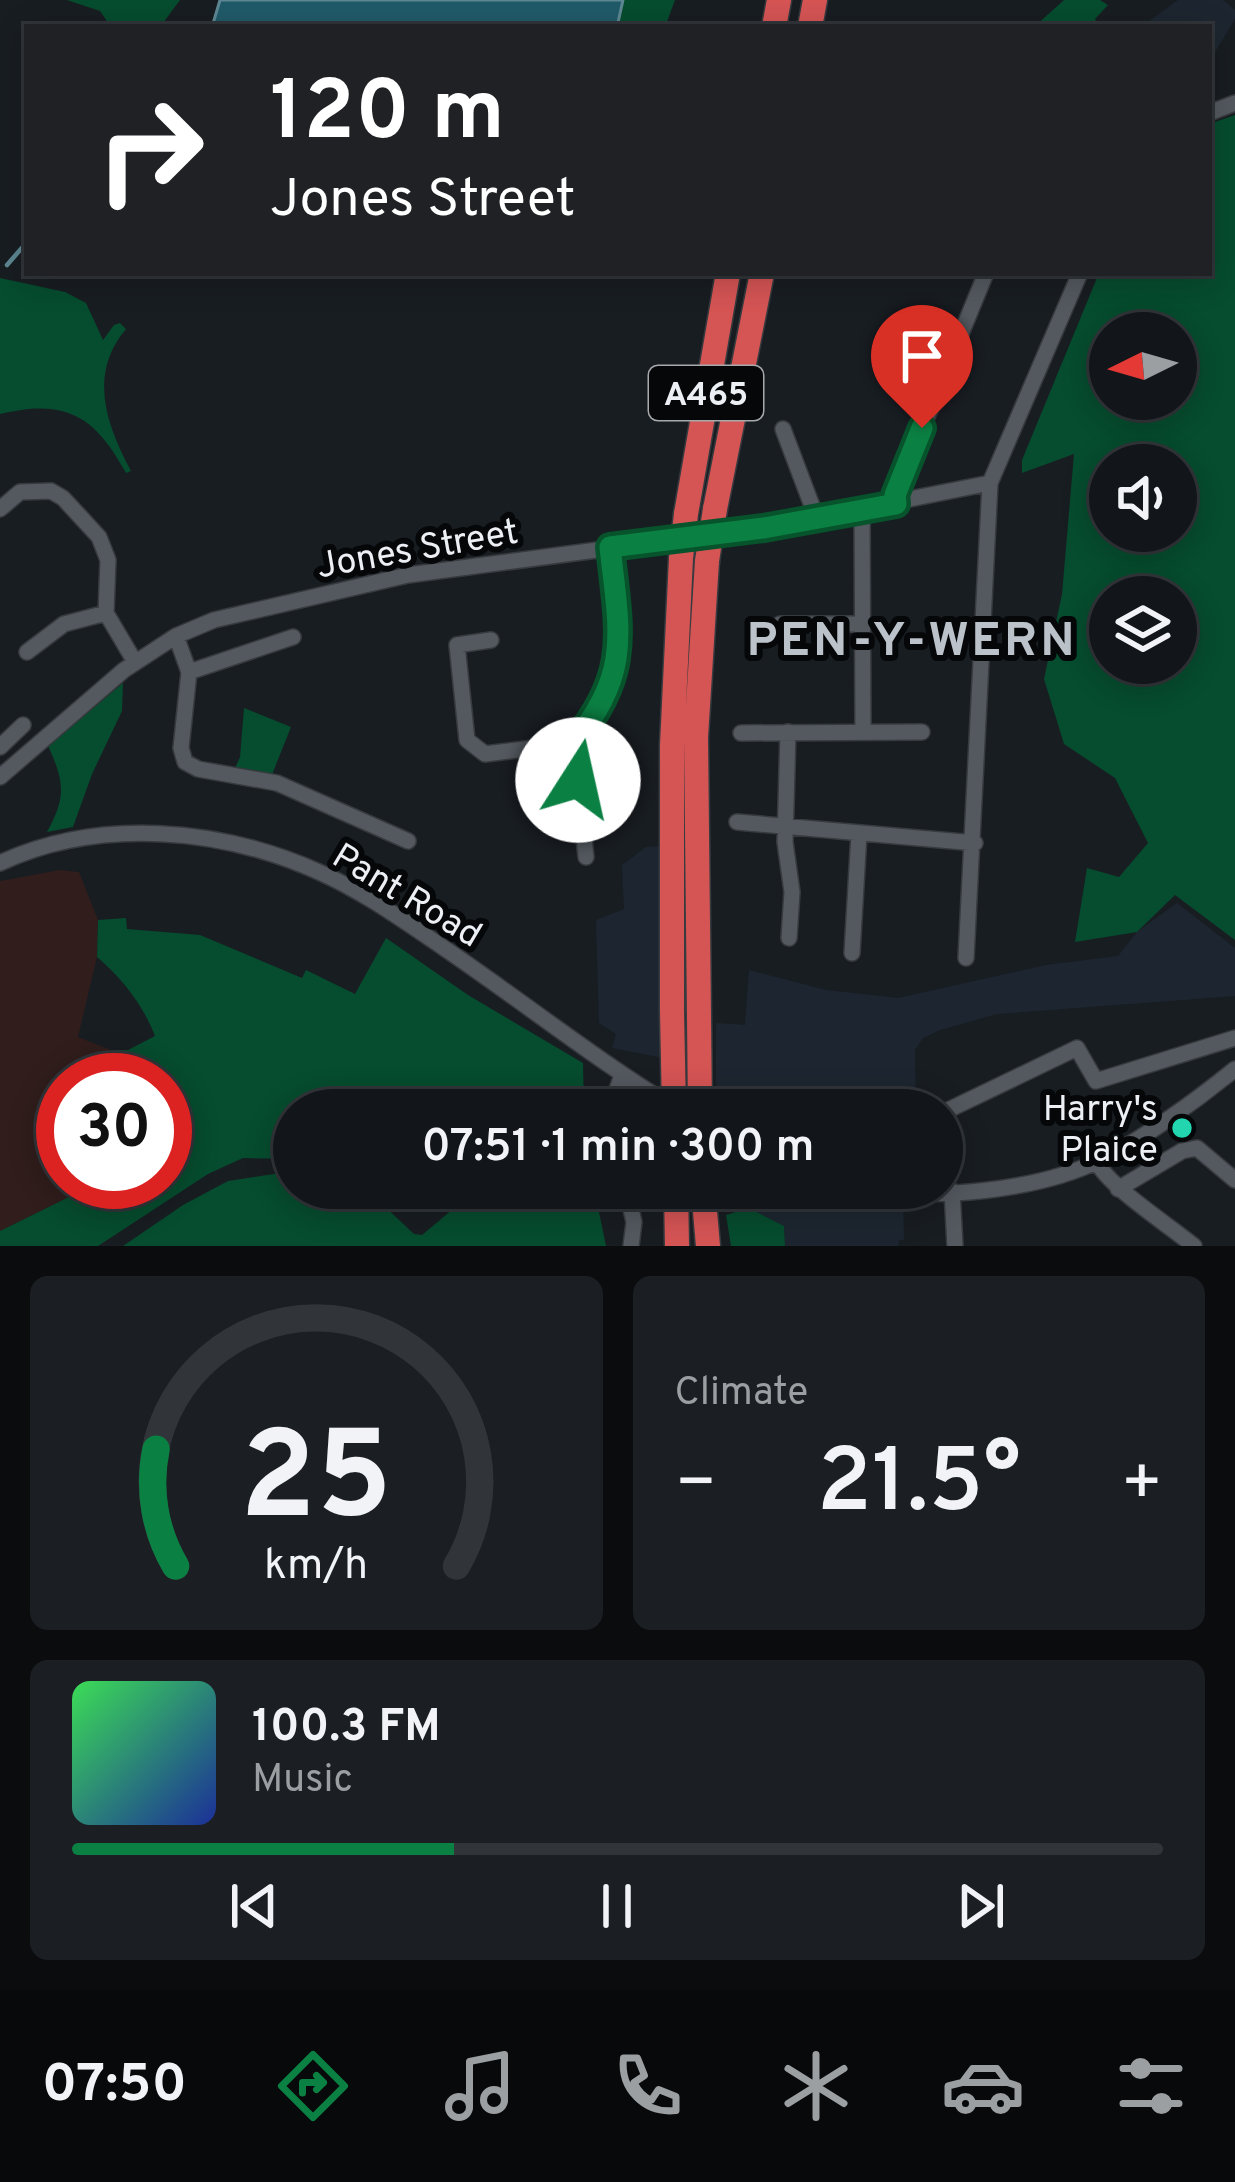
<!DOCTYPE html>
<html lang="en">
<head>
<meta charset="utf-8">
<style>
  :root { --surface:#12161a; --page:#1b1f23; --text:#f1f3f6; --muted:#9c9fa2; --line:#313539; --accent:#0b8043 }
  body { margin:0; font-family:Overpass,sans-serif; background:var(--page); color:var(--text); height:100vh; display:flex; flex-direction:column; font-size:45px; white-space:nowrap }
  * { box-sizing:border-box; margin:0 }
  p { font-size:39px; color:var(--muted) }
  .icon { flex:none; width:66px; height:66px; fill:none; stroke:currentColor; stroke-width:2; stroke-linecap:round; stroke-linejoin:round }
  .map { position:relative; height:1246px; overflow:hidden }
  .drawer { display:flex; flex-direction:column; gap:30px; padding:30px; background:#0a0c0e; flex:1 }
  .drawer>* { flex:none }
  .guide { position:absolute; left:24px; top:24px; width:1188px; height:252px; border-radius:0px; box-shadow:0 6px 30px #0003,0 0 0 3px var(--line); background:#202124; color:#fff; overflow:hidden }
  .needle { width:78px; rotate:265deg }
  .buttons { position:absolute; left:1089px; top:312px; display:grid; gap:24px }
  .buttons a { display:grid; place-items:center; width:108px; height:108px; border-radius:50%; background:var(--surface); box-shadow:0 6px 30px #0003,0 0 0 3px var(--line); font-size:60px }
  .speed { position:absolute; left:36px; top:1053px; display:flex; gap:24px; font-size:60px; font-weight:700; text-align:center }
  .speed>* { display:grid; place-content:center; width:156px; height:156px; border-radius:50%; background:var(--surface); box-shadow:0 6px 30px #0003,0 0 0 3px var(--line); line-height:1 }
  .speed .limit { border:18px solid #d22; background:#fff; color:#111 }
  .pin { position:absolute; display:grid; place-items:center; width:102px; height:102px; color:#fff; margin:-123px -51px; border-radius:50% 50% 50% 0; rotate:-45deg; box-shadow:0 0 12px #0007 }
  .pin .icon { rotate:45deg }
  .me { position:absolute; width:132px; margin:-66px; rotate:10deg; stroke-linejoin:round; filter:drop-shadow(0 0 9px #0008) }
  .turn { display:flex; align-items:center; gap:42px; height:252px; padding:0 48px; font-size:54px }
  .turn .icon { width:156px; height:156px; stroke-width:2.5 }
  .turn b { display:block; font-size:84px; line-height:102px }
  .big { font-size:90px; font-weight:600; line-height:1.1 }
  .drawer .card { flex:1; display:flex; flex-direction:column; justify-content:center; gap:18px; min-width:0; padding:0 42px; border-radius:18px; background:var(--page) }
  .drawer .dial { align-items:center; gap:0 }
  .dial svg { height:312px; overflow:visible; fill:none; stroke:var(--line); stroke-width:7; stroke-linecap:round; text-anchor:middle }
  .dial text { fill:var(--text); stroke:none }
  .song { display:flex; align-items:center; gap:36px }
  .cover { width:144px; height:144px; border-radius:18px; background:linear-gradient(135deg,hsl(130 70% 55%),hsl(230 70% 35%)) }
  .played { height:12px; border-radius:6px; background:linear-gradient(90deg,var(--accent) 35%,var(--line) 35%) }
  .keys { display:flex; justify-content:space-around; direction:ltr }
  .heat { display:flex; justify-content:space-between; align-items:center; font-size:66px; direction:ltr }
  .drawer .tiles { flex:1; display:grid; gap:30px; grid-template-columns:1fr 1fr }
  .card:last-child { grid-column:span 2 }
  .trip { position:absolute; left:273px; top:1089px; width:690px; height:120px; border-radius:60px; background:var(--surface); box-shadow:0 6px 30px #0003,0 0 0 3px var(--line); font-weight:600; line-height:120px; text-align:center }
  .menu { display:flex; height:192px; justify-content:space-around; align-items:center; background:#07090a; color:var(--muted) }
  .menu .icon { width:84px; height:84px }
  .menu .on { color:var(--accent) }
  .menu b { font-size:54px; color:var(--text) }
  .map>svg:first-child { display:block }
  .built { fill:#1d2630 }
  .education { fill:#301d1c }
  .green { fill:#064c2e; fill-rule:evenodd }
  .water { fill:#205a69; stroke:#5d8792; stroke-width:3 }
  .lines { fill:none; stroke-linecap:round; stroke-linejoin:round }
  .stream { stroke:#5d8792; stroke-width:4.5 }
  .minor-casing { stroke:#373a3e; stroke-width:18 }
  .highway-casing { stroke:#373a3e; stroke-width:27 }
  .minor { stroke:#53595f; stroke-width:15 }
  .highway { stroke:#d55454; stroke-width:24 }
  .highway-bridge-casing { stroke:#373a3e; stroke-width:27; stroke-linecap:butt }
  .highway-bridge { stroke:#d55454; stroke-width:24 }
  .route-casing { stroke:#07532c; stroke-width:30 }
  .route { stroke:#0b8043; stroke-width:21 }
  .poi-dot { fill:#22d5af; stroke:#050709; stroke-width:4.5 }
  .labels { text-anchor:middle; stroke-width:12; stroke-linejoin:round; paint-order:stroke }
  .shield { fill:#050709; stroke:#a7a9ad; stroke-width:3 }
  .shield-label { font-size:33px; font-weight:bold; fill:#eceff3 }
  .street-label { font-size:36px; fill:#eceff3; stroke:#050709 }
  .poi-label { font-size:36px; fill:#eceff3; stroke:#050709; text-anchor:end }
  .district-label { font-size:48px; font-weight:bold; letter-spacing:3px; fill:#bbc2c9; stroke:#050709 }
</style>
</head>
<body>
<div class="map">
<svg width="1235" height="1246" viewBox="0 0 1235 1246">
  <rect width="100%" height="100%" fill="#181d22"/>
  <path class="built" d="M1178 0H1223L1235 10V19L1209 62V27H1141Z
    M665 846 664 1058 612 1048 616 1034 599 1023 596 920 624 909 622 865 646 847Z
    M1177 903 1235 948V996L997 1014 940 1030 923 1038 915 1050 916 1110H716V1023L745 1025 749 970 826 990 898 998 1046 965 1118 956 1137 932Z
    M757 1188H823L870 1204H903L904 1240H899L898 1246H785L784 1226 749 1208Z"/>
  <path class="education" d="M60 870 79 872 98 920 97 957 78 1037 111 1050 102 1080H63V1182H74L69 1197 0 1231V881Z"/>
  <path class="green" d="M67 0H180L160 27H111L100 11Z
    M623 0H675L665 27H617Z
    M1064 0H1100L1108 5 1095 19 1099 27H1034Z
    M1235 115V940L1175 895 1137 932 1075 942 1087 868 1119 877 1148 843 1115 778 1064 744 1044 679 1062 594 1074 454 1022 473V460L1099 273H1209V124ZM1110 333H1176V399H1110ZM1110 465H1176V531H1110ZM1110 597H1176V663H1110Z
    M0 278 65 292 86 303 103 340 114 325 120 323 126 329C88 374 106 424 131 471L126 473C95 416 66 398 0 414Z
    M123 683 122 711 92 774 73 827 47 832C66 797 65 783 48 746Z
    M244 708 291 727 271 777 235 768 240 757Z
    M126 918 127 929 200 935 302 978 306 970 355 994 386 938 468 995 583 1063 584 1110H294V1159L243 1158 208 1174 98 1246H0V1231L69 1197 74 1182H165V1080H102L111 1050H128L155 1036C143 1005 123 979 97 957L98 920Z
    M294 1171V1188H365L414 1234 422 1235 465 1199 454 1188H594L606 1246H123L183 1205 228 1181Z
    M749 1208 784 1226 785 1246H731L726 1215Z"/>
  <path class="water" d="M220 0H623L617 27H212Z"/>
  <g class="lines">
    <path class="stream" d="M7 265 27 242"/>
    <defs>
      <path id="minor" d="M1209 113 1235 103
        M783 429 817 519
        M896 504 895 495 986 273
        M0 509 20 492 51 491 63 498 99 537 108 560 106 613 135 662
        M862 511 863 732
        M780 624H863
        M176 636 189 672 181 748 185 762 198 769 277 783 408 841
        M491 640 457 645 467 740 485 754 574 743C632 672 620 631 610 547
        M27 652 64 624 106 613
        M189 672 293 637
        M788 732 785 842 792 892 789 938
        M741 733 922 732
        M574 743 586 857
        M0 747 23 725
        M0 777 124 670 176 636 214 620 408 575 764 528 990 483
        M737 822 975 843
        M0 863C99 817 221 828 319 872 364 892 404 921 444 948 522 1001 596 1060 677 1109
        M852 953 859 834
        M966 958 990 483 1080 273
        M610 1110 622 1075
        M942 1113 1077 1048 1096 1081 1235 1038
        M1097 1162C1108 1186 1170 1226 1194 1246
        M626 1188 634 1222 631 1246
        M872 1188C936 1201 1038 1190 1098 1161 1141 1141 1198 1099 1235 1069
        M1118 1189 1182 1151 1197 1148 1235 1180
        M952 1191 955 1246"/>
      <path id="highway" d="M774 27 779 0
        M810 27 815 0
        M715 509 762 273
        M686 514 728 273
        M672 1011V745L681 558
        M700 1110 696 737 707 561
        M676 1188 677 1246
        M703 1188 708 1246"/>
    </defs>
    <use href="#minor" class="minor-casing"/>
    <use href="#highway" class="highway-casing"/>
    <use href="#minor" class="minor"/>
    <use href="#highway" class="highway"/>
    <defs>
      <path id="highway-bridge" d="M681 558 686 514
        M707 561 715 509
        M672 1011 674 1110"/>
    </defs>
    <use href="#highway-bridge" class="highway-bridge-casing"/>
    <use href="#highway-bridge" class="highway-bridge"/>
  </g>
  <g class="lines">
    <defs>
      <path id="route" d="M578 780 574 742C632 673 619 630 610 547L764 528 896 504 895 495 922 428"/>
    </defs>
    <use href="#route" class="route-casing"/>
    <use href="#route" class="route"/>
  </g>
  <circle class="poi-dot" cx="1182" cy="1128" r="12"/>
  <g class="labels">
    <rect class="shield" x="649" y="366" width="114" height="54" rx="9"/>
    <g class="shield-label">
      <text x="706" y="405">A465</text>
    </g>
    <g class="street-label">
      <text transform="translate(417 547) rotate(-10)" y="13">Jones Street</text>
      <text transform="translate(408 894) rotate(31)" y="13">Pant Road</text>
    </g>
    <g class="poi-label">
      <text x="1158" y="1120">Harry's<tspan x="1158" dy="41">Plaice</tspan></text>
    </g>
    <g class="district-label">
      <text x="912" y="655">PEN-Y-WERN</text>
    </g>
  </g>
</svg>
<div class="buttons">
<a><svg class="needle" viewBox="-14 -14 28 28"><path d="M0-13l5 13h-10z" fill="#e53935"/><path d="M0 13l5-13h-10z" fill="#9c9fa2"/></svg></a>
<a><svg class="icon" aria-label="sound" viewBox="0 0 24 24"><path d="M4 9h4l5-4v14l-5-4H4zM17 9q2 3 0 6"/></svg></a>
<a><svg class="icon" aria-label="layers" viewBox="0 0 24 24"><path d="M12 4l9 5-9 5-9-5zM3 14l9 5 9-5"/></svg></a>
</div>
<div class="speed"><div class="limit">30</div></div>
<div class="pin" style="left:922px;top:428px;background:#d93025"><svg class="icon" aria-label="arrive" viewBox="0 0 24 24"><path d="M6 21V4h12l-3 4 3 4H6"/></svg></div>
<svg class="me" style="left:578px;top:780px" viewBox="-20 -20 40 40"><circle r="19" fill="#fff"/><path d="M0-13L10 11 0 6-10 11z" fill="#0b8043"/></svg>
<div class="trip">07:51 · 1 min · 300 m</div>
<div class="guide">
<div class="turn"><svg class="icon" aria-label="right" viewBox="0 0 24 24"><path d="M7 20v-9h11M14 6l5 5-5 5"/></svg><div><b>120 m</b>Jones Street</div></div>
</div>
</div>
<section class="drawer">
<div class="tiles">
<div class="card dial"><svg viewBox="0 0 100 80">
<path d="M14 69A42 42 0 1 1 86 69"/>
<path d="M14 69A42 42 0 0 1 9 39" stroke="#0b8043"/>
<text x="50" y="56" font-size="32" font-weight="700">25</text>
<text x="50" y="72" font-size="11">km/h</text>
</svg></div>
<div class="card"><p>Climate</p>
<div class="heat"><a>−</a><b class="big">21.5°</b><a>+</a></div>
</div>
<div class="card">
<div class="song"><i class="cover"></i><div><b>100.3 FM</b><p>Music</p></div></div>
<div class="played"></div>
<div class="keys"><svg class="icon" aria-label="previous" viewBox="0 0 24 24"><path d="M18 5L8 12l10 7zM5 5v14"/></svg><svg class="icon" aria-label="pause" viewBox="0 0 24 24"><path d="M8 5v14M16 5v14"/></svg><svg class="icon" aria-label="next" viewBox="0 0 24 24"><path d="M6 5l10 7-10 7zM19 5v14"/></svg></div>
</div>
</div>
</section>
<nav class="menu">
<b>07:50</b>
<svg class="icon on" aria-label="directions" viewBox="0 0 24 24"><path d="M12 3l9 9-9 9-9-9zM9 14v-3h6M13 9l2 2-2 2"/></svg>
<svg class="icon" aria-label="music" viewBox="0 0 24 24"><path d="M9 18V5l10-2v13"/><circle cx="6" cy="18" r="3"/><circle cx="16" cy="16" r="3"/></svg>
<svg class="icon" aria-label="phone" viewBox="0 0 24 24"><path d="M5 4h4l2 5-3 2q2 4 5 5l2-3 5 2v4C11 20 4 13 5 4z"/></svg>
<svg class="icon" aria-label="climate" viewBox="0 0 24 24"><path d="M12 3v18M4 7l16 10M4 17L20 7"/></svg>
<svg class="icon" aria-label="car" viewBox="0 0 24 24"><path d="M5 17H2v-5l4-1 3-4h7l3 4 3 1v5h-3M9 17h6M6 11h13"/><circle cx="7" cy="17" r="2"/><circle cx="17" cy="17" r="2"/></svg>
<svg class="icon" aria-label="filters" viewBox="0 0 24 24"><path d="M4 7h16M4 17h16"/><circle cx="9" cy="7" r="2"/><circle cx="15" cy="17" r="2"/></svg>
</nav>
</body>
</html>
